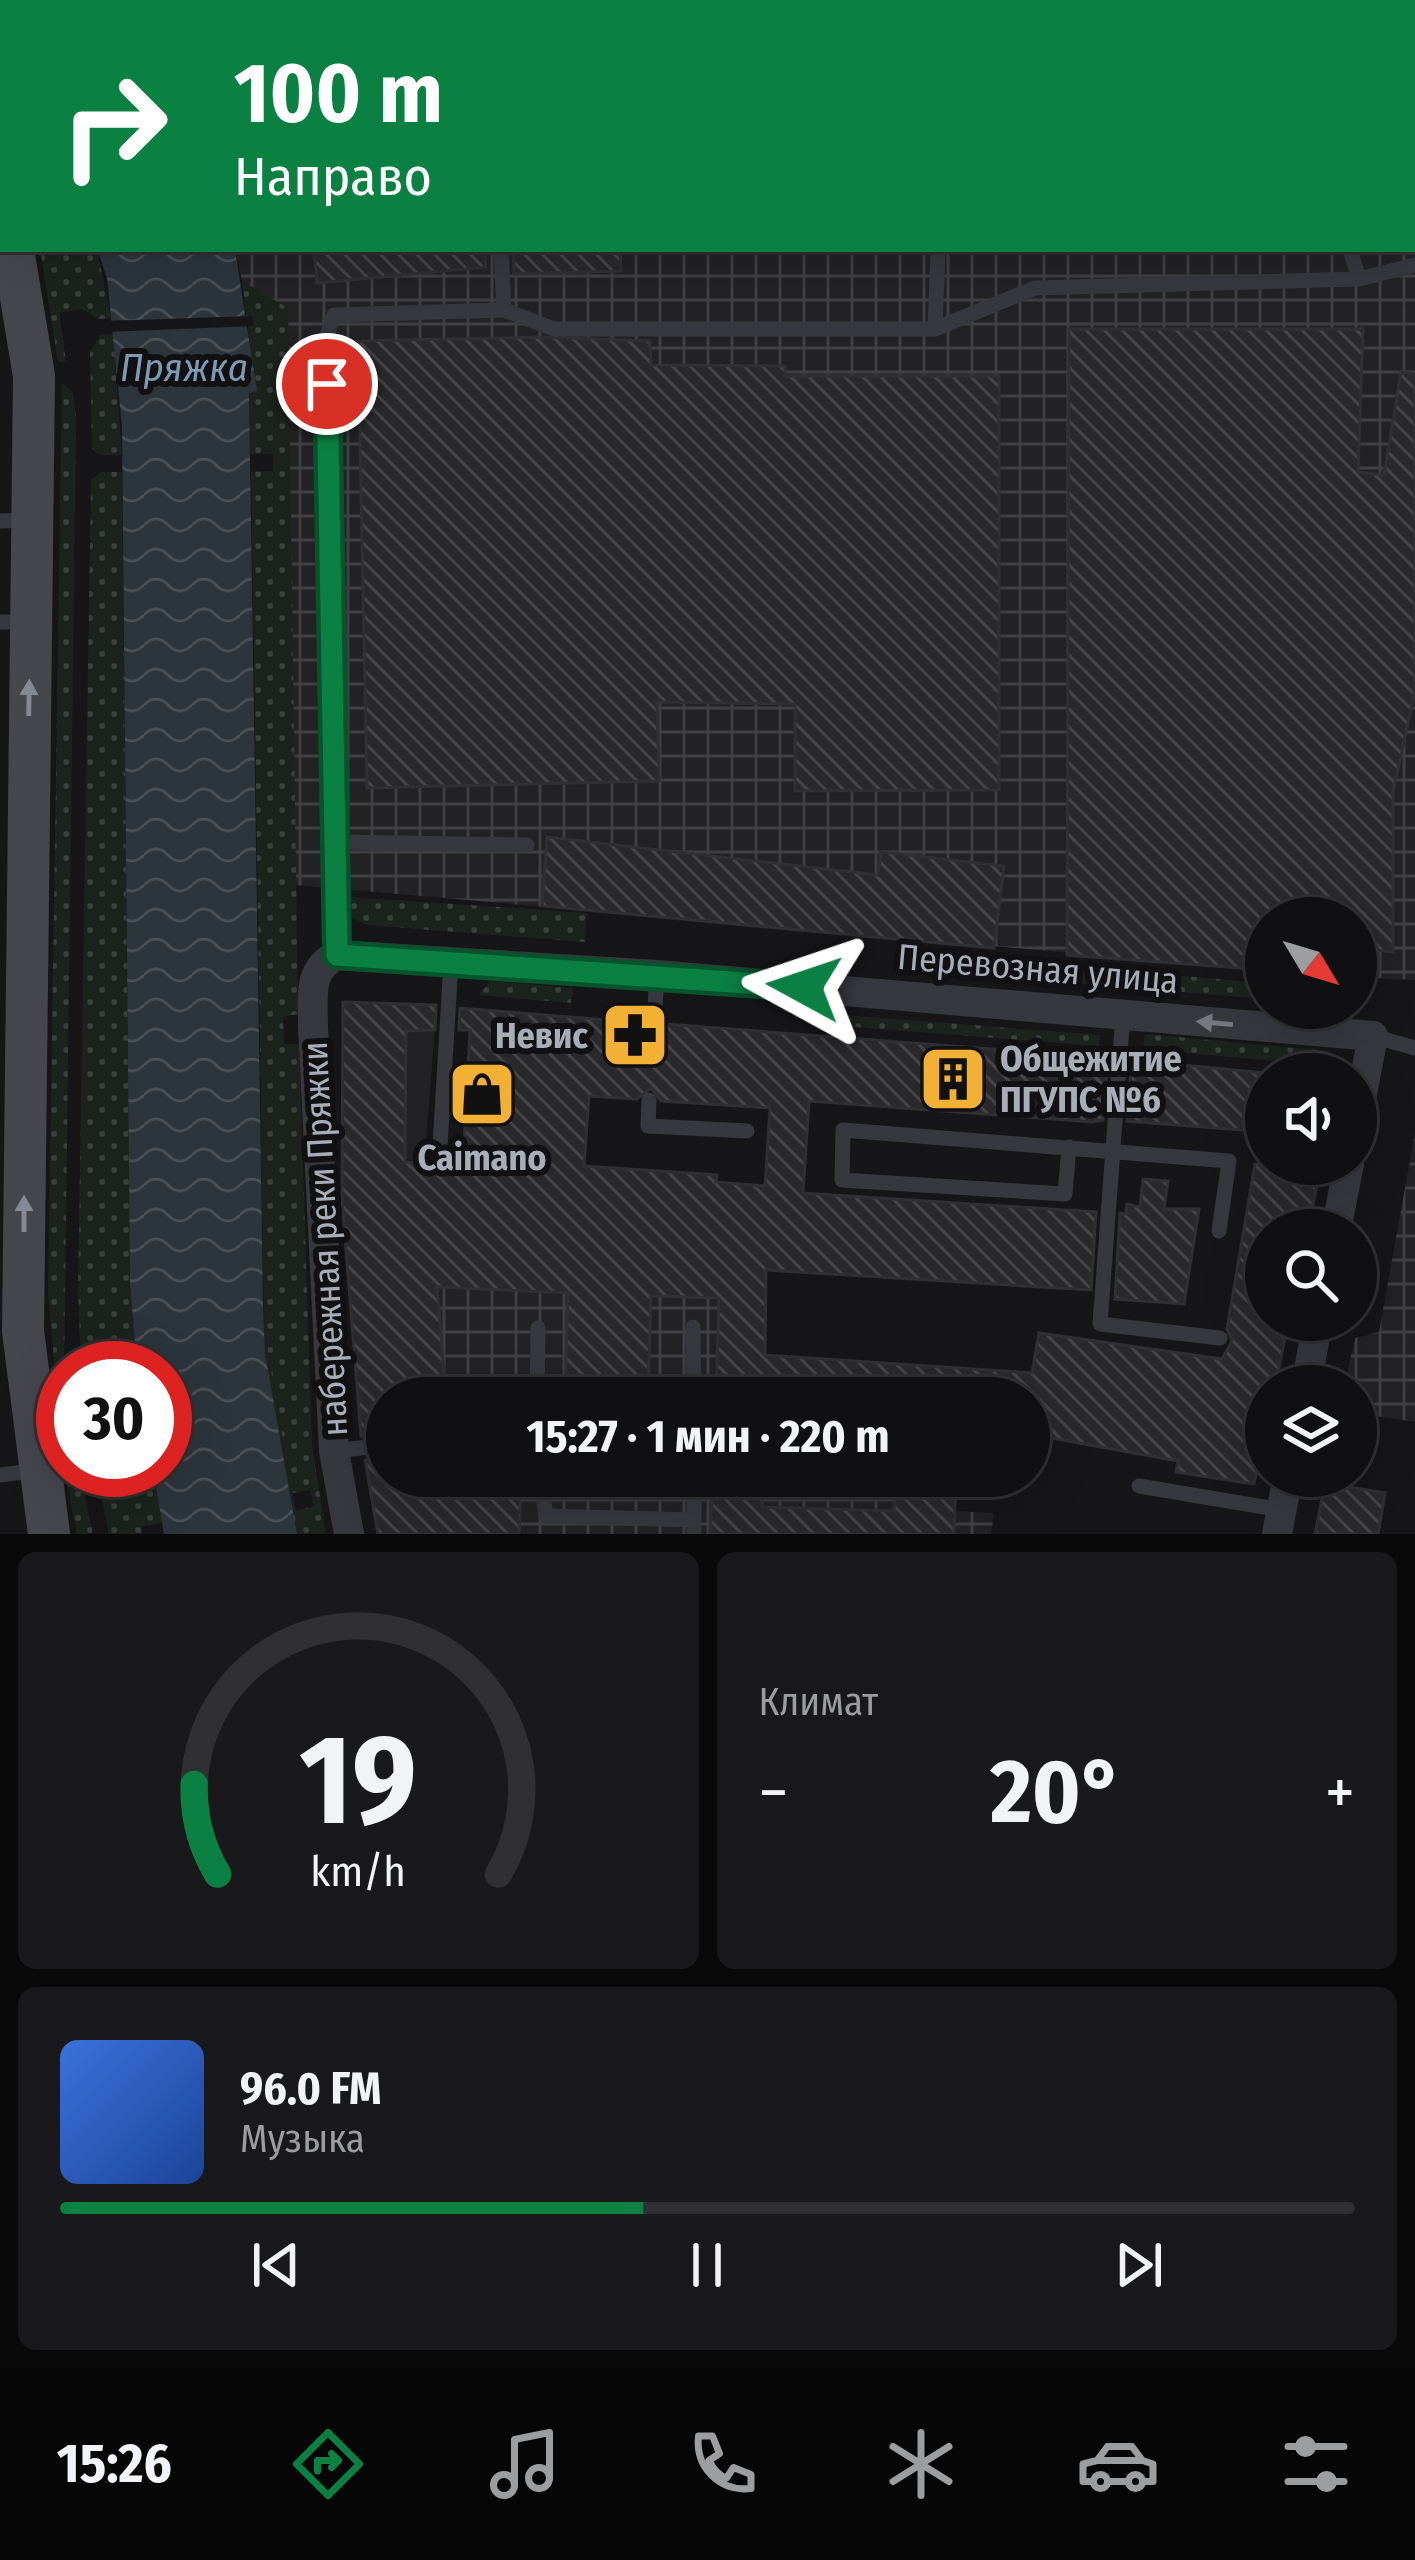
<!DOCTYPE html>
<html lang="ru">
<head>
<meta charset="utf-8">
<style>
  :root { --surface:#101012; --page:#19191b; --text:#f1f3f6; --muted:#9c9d9f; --line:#303032; --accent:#0b8043 }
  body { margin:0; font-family:"Fira Sans Condensed",sans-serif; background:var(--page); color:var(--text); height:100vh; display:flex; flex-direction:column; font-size:45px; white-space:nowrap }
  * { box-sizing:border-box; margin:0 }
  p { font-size:39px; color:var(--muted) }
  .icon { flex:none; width:66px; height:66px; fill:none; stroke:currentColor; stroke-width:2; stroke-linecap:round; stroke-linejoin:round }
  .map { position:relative; height:1534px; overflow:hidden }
  .panel { display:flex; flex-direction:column; gap:18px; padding:18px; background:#09090a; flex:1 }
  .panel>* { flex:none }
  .hud { position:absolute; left:0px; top:0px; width:1416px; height:252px; box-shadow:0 12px 48px #0002,0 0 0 3px var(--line); background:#0b8043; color:#fff; overflow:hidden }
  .needle { width:78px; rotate:128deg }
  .tools { position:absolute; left:1245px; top:897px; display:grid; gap:24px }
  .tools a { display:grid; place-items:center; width:132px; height:132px; border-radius:50%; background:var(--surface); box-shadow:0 12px 48px #0002,0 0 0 3px var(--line); font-size:60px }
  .speed { position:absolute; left:36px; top:1341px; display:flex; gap:24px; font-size:60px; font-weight:700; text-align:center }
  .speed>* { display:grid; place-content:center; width:156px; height:156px; border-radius:50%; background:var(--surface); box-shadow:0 12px 48px #0002,0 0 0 3px var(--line); line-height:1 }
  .speed .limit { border:18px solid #d22; background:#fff; color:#111 }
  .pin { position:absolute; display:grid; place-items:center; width:102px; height:102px; color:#fff; margin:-51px; border:6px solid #fff; border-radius:50%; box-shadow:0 3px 12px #0007 }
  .me { position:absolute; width:132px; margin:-66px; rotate:275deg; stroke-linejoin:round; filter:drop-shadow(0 0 9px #0008) }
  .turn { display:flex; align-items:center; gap:42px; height:252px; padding:0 36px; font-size:54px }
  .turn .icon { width:156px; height:156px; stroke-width:2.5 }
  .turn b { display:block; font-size:84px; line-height:102px }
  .big { font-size:90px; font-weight:700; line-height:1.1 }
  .panel .card { flex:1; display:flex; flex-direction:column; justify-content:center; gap:18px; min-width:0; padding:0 42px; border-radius:18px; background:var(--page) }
  .panel .dial { align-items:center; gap:0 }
  .dial svg { height:312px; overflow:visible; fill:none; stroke:var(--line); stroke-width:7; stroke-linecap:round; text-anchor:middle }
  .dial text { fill:var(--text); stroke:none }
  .song { display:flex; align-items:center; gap:36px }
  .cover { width:144px; height:144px; border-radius:18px; background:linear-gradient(135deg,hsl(220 70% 55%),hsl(220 70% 35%)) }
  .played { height:12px; border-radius:6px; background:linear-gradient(90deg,var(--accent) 45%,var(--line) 45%) }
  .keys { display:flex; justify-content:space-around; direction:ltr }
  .heat { display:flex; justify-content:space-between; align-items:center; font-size:66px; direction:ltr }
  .panel .tiles { flex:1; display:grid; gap:18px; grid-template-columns:1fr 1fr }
  .card:last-child { grid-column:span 2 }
  .trip { position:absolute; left:366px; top:1377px; width:684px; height:120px; border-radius:60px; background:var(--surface); box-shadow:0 12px 48px #0002,0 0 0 3px var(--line); font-weight:700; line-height:120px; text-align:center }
  .menu { display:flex; height:192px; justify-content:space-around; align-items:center; background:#060607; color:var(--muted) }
  .menu .icon { width:84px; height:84px }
  .menu .active { color:var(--accent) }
  .menu b { font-size:54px; color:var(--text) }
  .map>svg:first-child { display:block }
  .built { fill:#222225 }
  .industrial { fill:url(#industrial-grid) }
  .grass { fill:url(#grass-dots) }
  .garden { fill:#1c231d }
  .water { fill:url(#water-waves) }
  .pier { fill:#161618 }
  .building { fill:url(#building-back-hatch); stroke:#303034; stroke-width:3; fill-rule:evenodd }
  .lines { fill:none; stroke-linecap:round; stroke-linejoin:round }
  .service { stroke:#37383d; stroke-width:15 }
  .minor { stroke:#37383d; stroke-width:30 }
  .secondary { stroke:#45474d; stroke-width:42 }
  .oneway { fill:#858993 }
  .oneway2 { fill:#757881 }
  .route-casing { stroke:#07532c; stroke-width:30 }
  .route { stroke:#0b8043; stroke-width:21 }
  .labels { text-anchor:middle; stroke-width:12; stroke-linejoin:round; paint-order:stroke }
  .street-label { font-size:36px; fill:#a8adb8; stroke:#111113 }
  .poi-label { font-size:36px; font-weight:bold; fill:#a8adb8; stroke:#111113; text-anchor:end }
  .water-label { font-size:39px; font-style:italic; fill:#7f9bb3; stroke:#111113 }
</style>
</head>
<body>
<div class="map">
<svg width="1415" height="1534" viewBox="0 0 1415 1534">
  <defs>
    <pattern id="industrial-grid" width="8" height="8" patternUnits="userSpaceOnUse" patternTransform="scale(3)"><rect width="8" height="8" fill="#222225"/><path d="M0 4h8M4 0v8" fill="none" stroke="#3f3f43"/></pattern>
    <pattern id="grass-dots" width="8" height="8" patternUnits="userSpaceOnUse" patternTransform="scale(3)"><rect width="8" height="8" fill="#1c231d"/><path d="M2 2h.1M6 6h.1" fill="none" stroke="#3a403c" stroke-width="1.8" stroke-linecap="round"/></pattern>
    <pattern id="water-waves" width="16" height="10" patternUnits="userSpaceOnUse" patternTransform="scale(3)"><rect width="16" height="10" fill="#2c353c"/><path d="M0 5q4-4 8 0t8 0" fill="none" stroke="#485056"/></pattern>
    <pattern id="building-back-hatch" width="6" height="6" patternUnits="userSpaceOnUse" patternTransform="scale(3)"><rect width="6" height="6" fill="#29292c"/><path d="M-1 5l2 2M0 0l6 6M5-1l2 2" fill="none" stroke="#454548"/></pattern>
  </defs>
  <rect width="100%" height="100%" fill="#161618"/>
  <path class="built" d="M350 1002 405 1003 406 1031 435 1030 424 1162 405 1159 402 1204 343 1008Z"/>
  <path class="industrial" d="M186 0H1415V980L1356 977V918H1266V970L295 885 288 309 242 281 235 249H1413V3Z
    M1415 1133V1422L1356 1413V1386H1344L1355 1338 1379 1332Z
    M342 1199 766 1270 765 1355 1022 1372V1398H387V1476H956L955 1511 994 1513 991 1534H378L362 1436Z"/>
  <path class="grass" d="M40 249H97L111 318 99 319 82 309 59 313 66 361 58 362Z
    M242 281 288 308 298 1014 283 1017 284 1044H299L312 1445 326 1534H297L292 1512 314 1506 310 1490 288 1494 265 1354 251 472 273 471V454H250L249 392 256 391Z
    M113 334 122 455H101L92 449 90 353 100 335Z
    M62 383 73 393 76 416 63 1462 48 1292Z
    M101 472H122L130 1283 137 1368H81L78 1290 91 480Z
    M348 897 587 913 585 942 367 925 350 916Z
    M992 960 1266 983V999L991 976Z
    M490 981 573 988 571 1003 479 995Z
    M818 1013 1100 1035 1099 1046 817 1024Z
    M1145 1034 1329 1051 1328 1066 1143 1049Z
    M64 1470H79L93 1534H77Z
    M96 1470H153L162 1523 142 1527V1534H109Z"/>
  <path class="garden" d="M259 1059 268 1354 300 1534 288 1494 265 1354Z"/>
  <path class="water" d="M97 249H235L257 391 249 393 263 1303 265 1354 297 1534H164L153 1470H165V1368H137L130 1283 122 427 107 278Z"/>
  <path class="pier" d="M252 316 254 326 106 332 105 321Z"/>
  <path class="building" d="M314 249H485L486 267 317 283Z
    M513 249H620L621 271 514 274Z
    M1069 329H1363L1358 472 1384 475 1401 372 1415 374V691L1393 792V952L1356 948V918H1266V970L1067 955Z
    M540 337 650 341 651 365 785 366V376H999V790L795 791V704L657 702 659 781 367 788 358 341Z
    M547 837 878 875 881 852 1004 866 994 948 542 906Z
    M343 1002 436 1005 435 1030 406 1031 405 1162 463 1164 470 1030H459L460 1008 642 1023 652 1035 666 1024 1108 1058 1103 1120 1092 1122 809 1101 803 1193 1096 1212 1091 1290 766 1270 765 1355 1032 1373 1039 1333 1222 1359 1232 1341 1227 1329 1255 1164H1321L1308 1230H1266V1320H1289L1275 1386H1266V1429L1254 1484 1176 1472 1178 1461 1029 1434V1398H716L719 1298 651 1296 648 1398H565L568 1293 437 1287 446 1398H387V1476H486L487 1481 521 1482 519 1534H378L365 1460 377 1456 381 1447 375 1437 361 1436 342 1199ZM651 1088 661 1101 770 1108 765 1186 716 1182 717 1175 584 1166 589 1096 637 1099Z
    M1132 1060 1266 1073V1132L1127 1121Z
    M1143 1179 1168 1181 1164 1209H1199L1184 1304 1115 1299 1120 1213 1126 1214 1127 1204 1140 1207Z
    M895 1476H956L954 1534H710L713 1480 763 1484 762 1507 894 1511Z
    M1325 1483 1385 1493 1378 1534H1315Z"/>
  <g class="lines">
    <path class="service" d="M477 0 479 3
      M890 0 892 3
      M1252 0 1254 3
      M1413 24 1415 23
      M501 249 504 310
      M1359 279 1415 265
      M935 329 938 249
      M0 521 29 520
      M0 622H27
      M337 842 527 845
      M337 955 326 339 334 315 504 310 554 329H935L1035 288 1359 279 1350 249
      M1123 1014 1100 1324 1220 1338
      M654 1023 657 975
      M1373 1036 1415 1048
      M649 1100 648 1126 747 1131
      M440 1145 451 963
      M1069 1147 1065 1194 842 1180 843 1130 1229 1161 1219 1231
      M693 1327 694 1398
      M537 1398 538 1328
      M334 1451 369 1447
      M0 1475 39 1470
      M540 1476 546 1516 694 1520
      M831 1476 876 1477
      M1139 1486 1281 1510
      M694 1534V1476"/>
    <path class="minor" d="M1336 1230 1349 1164
      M1306 1386 1318 1320
      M349 1534 334 1451 313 1027C313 998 307 969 337 955L657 975 1373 1036 1356 1126
      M1277 1534 1288 1476"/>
    <path class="secondary" d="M0 173 3 191
      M13 249 34 376 23 1331 49 1534"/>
  </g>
  <defs><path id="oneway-solid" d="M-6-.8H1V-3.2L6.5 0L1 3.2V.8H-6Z" transform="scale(3)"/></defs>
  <g class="oneway">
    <use href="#oneway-solid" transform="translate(29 698) rotate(-89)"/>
    <use href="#oneway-solid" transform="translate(24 1214) rotate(-90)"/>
  </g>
  <use class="oneway2" href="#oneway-solid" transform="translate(1215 1023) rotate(-175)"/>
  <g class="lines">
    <defs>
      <path id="route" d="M327 384 337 955 804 987"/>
    </defs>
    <use href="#route" class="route-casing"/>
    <use href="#route" class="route"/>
  </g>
  <defs>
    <symbol id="pharmacy-square" viewBox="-11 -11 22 22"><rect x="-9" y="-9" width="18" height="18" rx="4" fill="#f2b134" stroke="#111113"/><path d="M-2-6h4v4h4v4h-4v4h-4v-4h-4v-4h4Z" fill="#111"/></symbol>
    <symbol id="building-square" viewBox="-11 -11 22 22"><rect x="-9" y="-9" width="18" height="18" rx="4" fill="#f2b134" stroke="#111113"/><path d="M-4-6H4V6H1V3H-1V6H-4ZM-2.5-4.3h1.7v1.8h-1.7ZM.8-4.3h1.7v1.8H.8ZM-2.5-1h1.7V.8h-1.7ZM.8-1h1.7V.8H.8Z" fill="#111"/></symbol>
    <symbol id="shop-square" viewBox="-11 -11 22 22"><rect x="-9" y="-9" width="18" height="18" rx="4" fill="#f2b134" stroke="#111113"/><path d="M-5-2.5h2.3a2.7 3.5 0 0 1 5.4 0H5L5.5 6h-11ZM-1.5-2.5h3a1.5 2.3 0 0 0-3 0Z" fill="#111"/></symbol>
  </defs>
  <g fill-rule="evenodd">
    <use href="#pharmacy-square" x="597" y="997" width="76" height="76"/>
    <use href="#building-square" x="915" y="1041" width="76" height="76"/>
    <use href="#shop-square" x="444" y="1056" width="76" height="76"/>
  </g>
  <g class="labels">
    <g class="street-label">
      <text transform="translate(1038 968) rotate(5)" y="13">Перевозная улица</text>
      <text transform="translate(324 1239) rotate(-93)" y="13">набережная реки Пряжки</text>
    </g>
    <g class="poi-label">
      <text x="588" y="1048">Невис</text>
      <text x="1000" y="1071" text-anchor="start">Общежитие<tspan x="1000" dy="41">ПГУПС №6</tspan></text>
      <text x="482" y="1170" text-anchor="middle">Caimano</text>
    </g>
    <g class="water-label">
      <text x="184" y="381">Пряжка</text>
    </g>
  </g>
</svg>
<div class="tools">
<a><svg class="needle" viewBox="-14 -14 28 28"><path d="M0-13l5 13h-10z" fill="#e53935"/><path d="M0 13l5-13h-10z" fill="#9c9d9f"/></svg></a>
<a><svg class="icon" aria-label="sound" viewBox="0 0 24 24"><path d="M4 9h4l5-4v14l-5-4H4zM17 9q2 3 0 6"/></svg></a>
<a><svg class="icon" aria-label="search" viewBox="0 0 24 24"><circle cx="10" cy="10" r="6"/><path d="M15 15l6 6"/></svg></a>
<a><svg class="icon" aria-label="layers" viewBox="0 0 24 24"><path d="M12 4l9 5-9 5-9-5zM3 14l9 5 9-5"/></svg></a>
</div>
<div class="speed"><div class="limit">30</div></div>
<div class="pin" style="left:327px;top:384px;background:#d93025"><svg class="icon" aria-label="arrive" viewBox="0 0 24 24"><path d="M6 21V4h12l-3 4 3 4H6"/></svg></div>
<svg class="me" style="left:804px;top:987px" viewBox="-20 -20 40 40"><path d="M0-17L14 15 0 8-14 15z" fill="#0b8043" stroke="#fff" stroke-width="4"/></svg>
<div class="trip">15:27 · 1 мин · 220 m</div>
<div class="hud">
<div class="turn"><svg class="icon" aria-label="right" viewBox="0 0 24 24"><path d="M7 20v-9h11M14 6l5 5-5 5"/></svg><div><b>100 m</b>Направо</div></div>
</div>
</div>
<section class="panel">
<div class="tiles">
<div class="card dial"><svg viewBox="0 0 100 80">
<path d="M14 69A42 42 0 1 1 86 69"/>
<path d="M14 69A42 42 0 0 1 8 46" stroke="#0b8043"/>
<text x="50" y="56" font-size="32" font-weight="700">19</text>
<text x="50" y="72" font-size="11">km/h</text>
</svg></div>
<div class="card"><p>Климат</p>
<div class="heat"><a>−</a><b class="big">20°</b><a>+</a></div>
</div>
<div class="card">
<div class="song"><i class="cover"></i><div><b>96.0 FM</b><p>Музыка</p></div></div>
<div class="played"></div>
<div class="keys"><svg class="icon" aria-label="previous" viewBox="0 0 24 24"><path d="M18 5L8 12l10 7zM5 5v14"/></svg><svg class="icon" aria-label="pause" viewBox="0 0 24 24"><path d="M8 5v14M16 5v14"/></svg><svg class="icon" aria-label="next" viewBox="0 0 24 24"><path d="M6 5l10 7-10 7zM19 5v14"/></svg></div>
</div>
</div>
</section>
<nav class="menu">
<b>15:26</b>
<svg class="icon active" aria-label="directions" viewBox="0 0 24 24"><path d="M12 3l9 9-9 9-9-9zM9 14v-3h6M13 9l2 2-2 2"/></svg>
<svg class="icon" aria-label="music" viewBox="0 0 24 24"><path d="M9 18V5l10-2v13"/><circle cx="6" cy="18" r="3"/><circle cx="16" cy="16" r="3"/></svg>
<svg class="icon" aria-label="phone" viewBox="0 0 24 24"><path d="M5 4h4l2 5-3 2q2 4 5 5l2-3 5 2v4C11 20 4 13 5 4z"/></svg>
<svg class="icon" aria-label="climate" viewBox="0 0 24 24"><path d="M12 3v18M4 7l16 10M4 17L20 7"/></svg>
<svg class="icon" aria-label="car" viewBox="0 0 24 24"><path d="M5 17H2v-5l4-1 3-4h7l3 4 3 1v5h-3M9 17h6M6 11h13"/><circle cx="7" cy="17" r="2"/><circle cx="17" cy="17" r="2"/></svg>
<svg class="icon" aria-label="filters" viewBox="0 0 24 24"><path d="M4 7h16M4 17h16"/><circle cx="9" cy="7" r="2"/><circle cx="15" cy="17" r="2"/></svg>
</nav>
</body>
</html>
